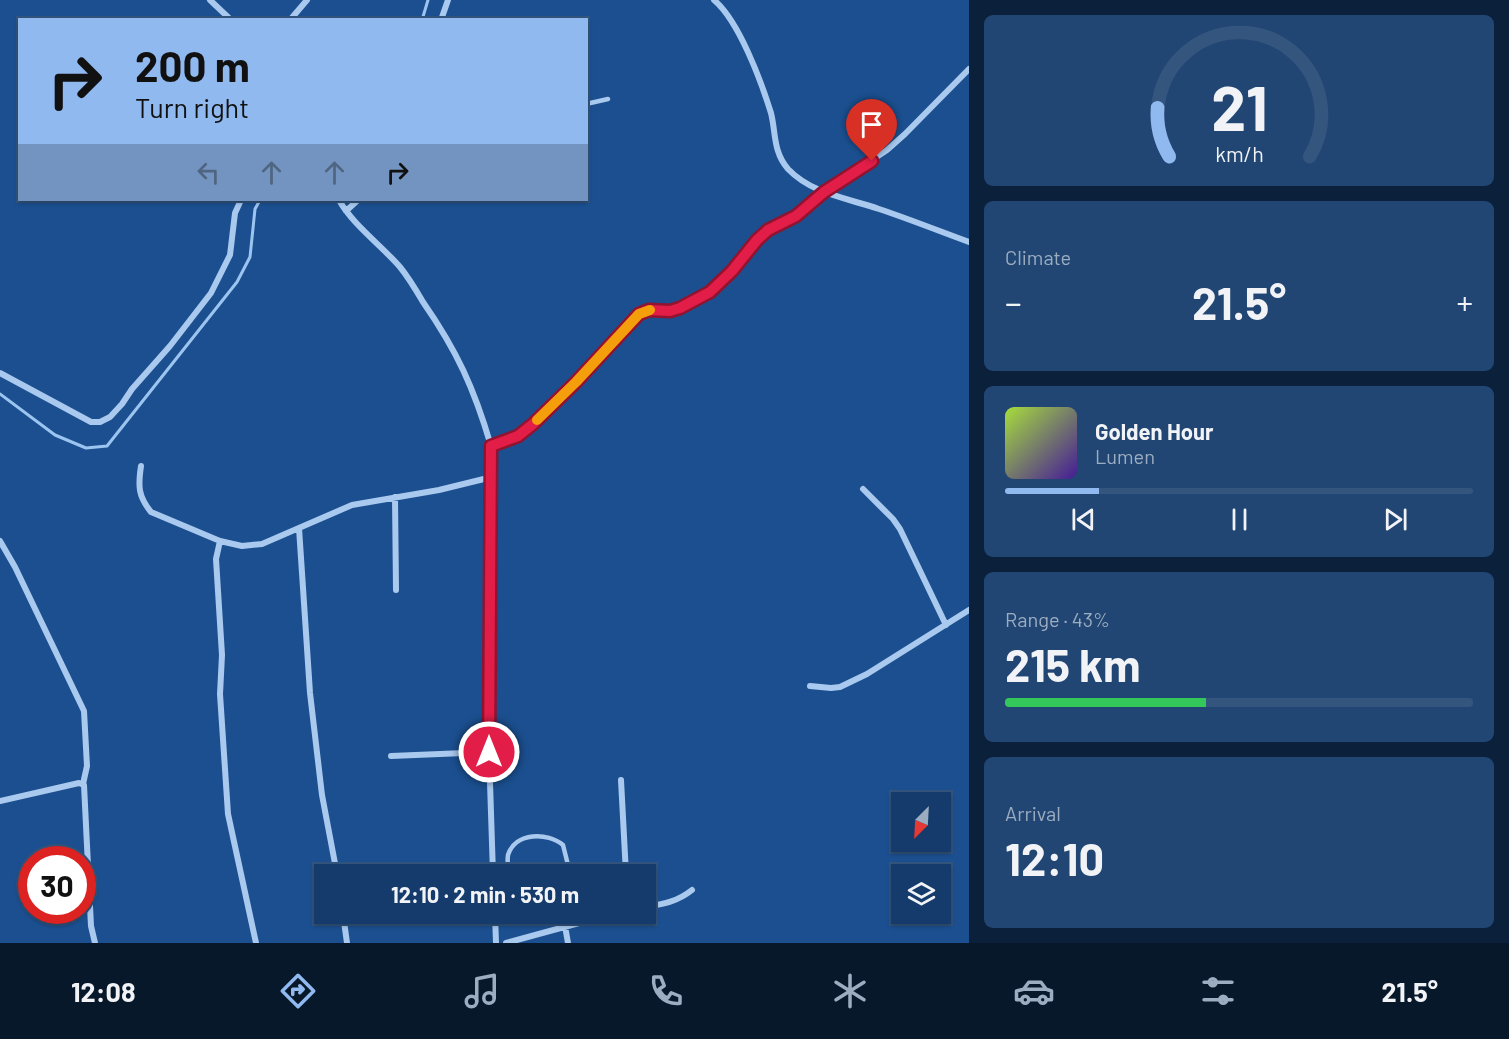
<!DOCTYPE html>
<html lang="en">
<head>
<meta charset="utf-8">
<style>
  :root { --surface:#143b6b; --page:#214673; --text:#f1f3f6; --muted:#9dadc1; --line:#33557e; --accent:#90b9f0 }
  body { margin:0; font-family:Barlow,sans-serif; background:var(--page); color:var(--text); height:100vh; display:flex; flex-direction:column; font-size:22px; white-space:nowrap }
  * { box-sizing:border-box; margin:0 }
  p { font-size:20px; color:var(--muted) }
  .icon { flex:none; width:33px; height:33px; fill:none; stroke:currentColor; stroke-width:2; stroke-linecap:round; stroke-linejoin:round }
  .map { position:relative; flex:1; overflow:hidden }
  .details { display:flex; flex-direction:column; gap:15px; padding:15px; background:#0b203b; width:540px }
  .details>* { flex:none }
  .guide { position:absolute; left:18px; top:18px; width:570px; height:183px; border-radius:0px; box-shadow:0 2px 4px #0004,0 0 0 2px var(--line); background:#90b9f0; color:#111; overflow:hidden }
  .needle { width:39px; rotate:204deg }
  .controls { position:absolute; left:891px; top:792px; display:grid; gap:12px }
  .controls a { display:grid; place-items:center; width:60px; height:60px; border-radius:0px; background:var(--surface); box-shadow:0 2px 4px #0004,0 0 0 2px var(--line); font-size:30px }
  .speed { position:absolute; left:18px; top:846px; display:flex; gap:12px; font-size:30px; font-weight:700; text-align:center }
  .speed>* { display:grid; place-content:center; width:78px; height:78px; border-radius:50%; background:var(--surface); box-shadow:0 2px 4px #0004,0 0 0 2px var(--line); line-height:1 }
  .speed .limit { border:9px solid #d22; background:#fff; color:#111 }
  .pin { position:absolute; display:grid; place-items:center; width:51px; height:51px; color:#fff; margin:-62px -26px; border-radius:50% 50% 50% 0; rotate:-45deg; box-shadow:0 0 6px #0007 }
  .pin .icon { rotate:45deg }
  .me { position:absolute; width:66px; margin:-33px; rotate:0deg; stroke-linejoin:round; filter:drop-shadow(0 0 4px #0008) }
  .turn { display:flex; align-items:center; gap:21px; height:126px; padding:0 18px; font-size:27px }
  .turn .icon { width:78px; height:78px; stroke-width:2.5 }
  .turn b { display:block; font-size:42px; line-height:51px }
  .lanes { display:flex; align-items:center; height:57px; padding:0 18px; background:#0003; justify-content:center; gap:30px; direction:ltr }
  .lanes .off { opacity:.35 }
  .big { font-size:45px; font-weight:700; line-height:1.1 }
  .details .tile { flex:1; display:flex; flex-direction:column; justify-content:center; gap:9px; min-width:0; padding:0 21px; border-radius:9px; background:var(--page) }
  .details .dial { align-items:center; gap:0 }
  .dial svg { height:156px; overflow:visible; fill:none; stroke:var(--line); stroke-width:7; stroke-linecap:round; text-anchor:middle }
  .dial text { fill:var(--text); stroke:none }
  .song { display:flex; align-items:center; gap:18px }
  .cover { width:72px; height:72px; border-radius:9px; background:linear-gradient(135deg,hsl(80 70% 55%),hsl(260 70% 35%)) }
  .played { height:6px; border-radius:3px; background:linear-gradient(90deg,var(--accent) 20%,var(--line) 20%) }
  .keys { display:flex; justify-content:space-around; direction:ltr }
  .heat { display:flex; justify-content:space-between; align-items:center; font-size:33px; direction:ltr }
  .charge { height:9px; border-radius:4px; background:linear-gradient(90deg,#34c759 43%,var(--line) 0) }
  .trip { position:absolute; left:314px; top:864px; width:342px; height:60px; border-radius:0px; background:var(--surface); box-shadow:0 2px 4px #0004,0 0 0 2px var(--line); font-weight:700; line-height:60px; text-align:center }
  .tab-bar { display:flex; height:96px; justify-content:space-around; align-items:center; background:#08182b; color:var(--muted) }
  .tab-bar .icon { width:42px; height:42px }
  .tab-bar .selected { color:var(--accent) }
  .tab-bar b { font-size:27px; color:var(--text) }
  main { display:flex; flex:1; min-height:0 }
  .map>svg:first-child { display:block }
  .lines { fill:none; stroke-linecap:round; stroke-linejoin:round }
  .stream { stroke:#9cc4f0; stroke-width:3 }
  .lane { stroke:#a9c9ee; stroke-width:4.5 }
  .street { stroke:#a9c9ee; stroke-width:6 }
  .route-casing { stroke:#92132f; stroke-width:15 }
  .route { stroke:#e11d48; stroke-width:10 }
  .slow { stroke:#f59e0b; stroke-width:10 }
</style>
</head>
<body>
<main>
<div class="map">
<svg width="969" height="943" viewBox="0 0 969 943">
  <rect width="100%" height="100%" fill="#1b4f8f"/>
  <g class="lines">
    <path class="stream" d="M422 20 428 0
      M0 394 55 435 86 448 107 446 237 282 250 257 255 209 260 200"/>
    <path class="lane" d="M586 104 608 99
      M509 874C508 868 507 861 508 855 515 832 548 832 563 845L568 865"/>
    <path class="street" d="M210 0 231 20
      M714 0C739 21 761 81 771 113 776 133 773 152 788 169 812 194 847 198 879 209 909 219 939 231 969 242
      M290 20 307 0
      M441 20 448 0
      M339 200C353 225 381 245 400 267 409 278 416 290 423 302 457 351 474 388 491 446L489 752 493 874
      M346 211 358 200
      M0 373 91 422H100L110 417 122 404 132 389 170 346 211 293 230 255 235 213 241 200
      M491 446 518 436 533 424 576 382 639 314 649 310 670 311 680 308 710 292 732 271 757 240 768 230 796 216 824 192 887 150 905 134 969 69
      M141 466C138 486 138 496 151 512L220 541 242 546 262 544 352 505 439 490 492 477
      M863 489 893 519 900 529 946 625
      M395 497 396 590
      M299 528 310 693 322 795 337 874
      M0 541 15 567 84 711 87 766 83 784
      M220 541 216 559 222 655 220 694 228 814 256 943
      M810 686 831 688 840 687 867 674 969 610
      M391 756 489 752
      M621 780 626 874
      M0 801 79 783 84 785 91 926 95 943
      M645 907C663 904 677 902 692 890
      M343 914 347 943
      M495 914 496 943
      M565 926 568 943
      M506 943 612 914"/>
  </g>
  <g class="lines">
    <defs>
      <path id="route" d="M489 752 491 446 518 436 533 424 576 382 639 314 649 310 670 311 680 308 710 292 732 271 757 240 768 230 796 216 824 192 872 161"/>
    </defs>
    <use href="#route" class="route-casing"/>
    <use href="#route" class="route"/>
    <path class="slow" d="M537 420 576 382 639 314 650 310"/>
  </g>
</svg>
<div class="controls">
<a><svg class="needle" viewBox="-14 -14 28 28"><path d="M0-13l5 13h-10z" fill="#e53935"/><path d="M0 13l5-13h-10z" fill="#9dadc1"/></svg></a>
<a><svg class="icon" aria-label="layers" viewBox="0 0 24 24"><path d="M12 4l9 5-9 5-9-5zM3 14l9 5 9-5"/></svg></a>
</div>
<div class="speed"><div class="limit">30</div></div>
<div class="pin" style="left:872px;top:161px;background:#d93025"><svg class="icon" aria-label="arrive" viewBox="0 0 24 24"><path d="M6 21V4h12l-3 4 3 4H6"/></svg></div>
<svg class="me" style="left:489px;top:752px" viewBox="-20 -20 40 40"><circle r="17" fill="#e11d48" stroke="#fff" stroke-width="3"/><path d="M0-11L8 9 0 5-8 9z" fill="#fff"/></svg>
<div class="trip">12:10 · 2 min · 530 m</div>
<div class="guide">
<div class="turn"><svg class="icon" aria-label="right" viewBox="0 0 24 24"><path d="M7 20v-9h11M14 6l5 5-5 5"/></svg><div><b>200 m</b>Turn right</div></div>
<div class="lanes"><svg class="icon off" aria-label="left" viewBox="0 0 24 24"><path d="M17 20v-9H6M10 6l-5 5 5 5"/></svg><svg class="icon off" aria-label="ahead" viewBox="0 0 24 24"><path d="M12 20V5M6 11l6-6 6 6"/></svg><svg class="icon off" aria-label="ahead" viewBox="0 0 24 24"><path d="M12 20V5M6 11l6-6 6 6"/></svg><svg class="icon" aria-label="right" viewBox="0 0 24 24"><path d="M7 20v-9h11M14 6l5 5-5 5"/></svg></div>
</div>
</div>
<section class="details">
<div class="tile dial"><svg viewBox="0 0 100 80">
<path d="M14 69A42 42 0 1 1 86 69"/>
<path d="M14 69A42 42 0 0 1 8 44" stroke="#90b9f0"/>
<text x="50" y="56" font-size="32" font-weight="700">21</text>
<text x="50" y="72" font-size="11">km/h</text>
</svg></div>
<div class="tile"><p>Climate</p>
<div class="heat"><a>−</a><b class="big">21.5°</b><a>+</a></div>
</div>
<div class="tile">
<div class="song"><i class="cover"></i><div><b>Golden Hour</b><p>Lumen</p></div></div>
<div class="played"></div>
<div class="keys"><svg class="icon" aria-label="previous" viewBox="0 0 24 24"><path d="M18 5L8 12l10 7zM5 5v14"/></svg><svg class="icon" aria-label="pause" viewBox="0 0 24 24"><path d="M8 5v14M16 5v14"/></svg><svg class="icon" aria-label="next" viewBox="0 0 24 24"><path d="M6 5l10 7-10 7zM19 5v14"/></svg></div>
</div>
<div class="tile"><p>Range · 43%</p><b class="big">215 km</b><div class="charge"></div></div>
<div class="tile"><p>Arrival</p><b class="big">12:10</b></div>
</section>
</main>
<nav class="tab-bar">
<b>12:08</b>
<svg class="icon selected" aria-label="directions" viewBox="0 0 24 24"><path d="M12 3l9 9-9 9-9-9zM9 14v-3h6M13 9l2 2-2 2"/></svg>
<svg class="icon" aria-label="music" viewBox="0 0 24 24"><path d="M9 18V5l10-2v13"/><circle cx="6" cy="18" r="3"/><circle cx="16" cy="16" r="3"/></svg>
<svg class="icon" aria-label="phone" viewBox="0 0 24 24"><path d="M5 4h4l2 5-3 2q2 4 5 5l2-3 5 2v4C11 20 4 13 5 4z"/></svg>
<svg class="icon" aria-label="climate" viewBox="0 0 24 24"><path d="M12 3v18M4 7l16 10M4 17L20 7"/></svg>
<svg class="icon" aria-label="car" viewBox="0 0 24 24"><path d="M5 17H2v-5l4-1 3-4h7l3 4 3 1v5h-3M9 17h6M6 11h13"/><circle cx="7" cy="17" r="2"/><circle cx="17" cy="17" r="2"/></svg>
<svg class="icon" aria-label="filters" viewBox="0 0 24 24"><path d="M4 7h16M4 17h16"/><circle cx="9" cy="7" r="2"/><circle cx="15" cy="17" r="2"/></svg>
<b>21.5°</b>
</nav>
</body>
</html>
